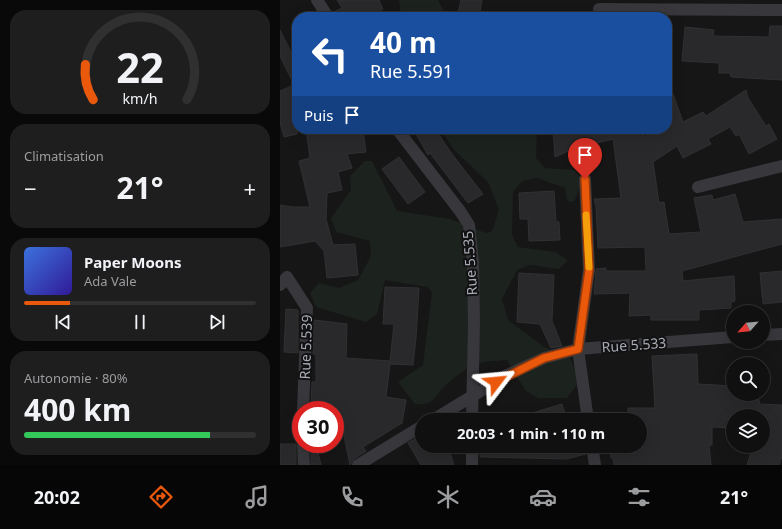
<!DOCTYPE html>
<html lang="fr">
<head>
<meta charset="utf-8">
<style>
  :root { --surface:#101011; --page:#1e1e1f; --text:#f1f3f6; --muted:#9c9d9f; --line:#303031; --accent:#ea580c }
  body { margin:0; font-family:"Noto Sans",sans-serif; background:var(--page); color:var(--text); height:100vh; display:flex; flex-direction:column; font-size:15px; white-space:nowrap }
  * { box-sizing:border-box; margin:0 }
  p { font-size:13px; color:var(--muted) }
  .icon { flex:none; width:22px; height:22px; fill:none; stroke:currentColor; stroke-width:2; stroke-linecap:round; stroke-linejoin:round }
  .map { position:relative; flex:1; overflow:hidden }
  .details { display:flex; flex-direction:column; gap:10px; padding:10px; background:#090909; width:280px }
  .details>* { flex:none }
  .guide { position:absolute; left:12px; top:12px; width:380px; height:122px; border-radius:16px; box-shadow:0 4px 16px #0002,0 0 0 1px var(--line); background:#1a4fa0; color:#fff; overflow:hidden }
  .needle { width:26px; rotate:243deg }
  .buttons { position:absolute; left:446px; top:305px; display:grid; gap:8px }
  .buttons a { display:grid; place-items:center; width:44px; height:44px; border-radius:50%; background:var(--surface); box-shadow:0 4px 16px #0002,0 0 0 1px var(--line); font-size:20px }
  .speed { position:absolute; left:12px; top:401px; display:flex; gap:8px; font-size:20px; font-weight:700; text-align:center }
  .speed>* { display:grid; place-content:center; width:52px; height:52px; border-radius:50%; background:var(--surface); box-shadow:0 4px 16px #0002,0 0 0 1px var(--line); line-height:1 }
  .speed .limit { border:6px solid #d22; background:#fff; color:#111 }
  .pin { position:absolute; display:grid; place-items:center; width:34px; height:34px; color:#fff; margin:-41px -17px; border-radius:50% 50% 50% 0; rotate:-45deg; box-shadow:0 0 4px #0007 }
  .pin .icon { rotate:45deg }
  .me { position:absolute; width:44px; margin:-22px; rotate:61deg; stroke-linejoin:round; filter:drop-shadow(0 0 3px #0008) }
  .turn { display:flex; align-items:center; gap:14px; height:84px; padding:0 12px; font-size:18px }
  .turn .icon { width:52px; height:52px; stroke-width:2.5 }
  .turn b { display:block; font-size:28px; line-height:34px }
  .then { display:flex; align-items:center; height:38px; padding:0 12px; background:#0003; gap:8px; font-size:15px }
  .big { font-size:30px; font-weight:700; line-height:1.1 }
  .details .tile { flex:1; display:flex; flex-direction:column; justify-content:center; gap:6px; min-width:0; padding:0 14px; border-radius:16px; background:var(--page) }
  .details .dial { align-items:center; gap:0 }
  .dial svg { height:104px; overflow:visible; fill:none; stroke:var(--line); stroke-width:7; stroke-linecap:round; text-anchor:middle }
  .dial text { fill:var(--text); stroke:none }
  .song { display:flex; align-items:center; gap:12px }
  .cover { width:48px; height:48px; border-radius:6px; background:linear-gradient(135deg,hsl(220 70% 55%),hsl(250 70% 35%)) }
  .played { height:4px; border-radius:2px; background:linear-gradient(90deg,var(--accent) 20%,var(--line) 20%) }
  .keys { display:flex; justify-content:space-around; direction:ltr }
  .heat { display:flex; justify-content:space-between; align-items:center; font-size:22px; direction:ltr }
  .charge { height:6px; border-radius:3px; background:linear-gradient(90deg,#34c759 80%,var(--line) 0) }
  .trip { position:absolute; left:135px; top:413px; width:232px; height:40px; border-radius:20px; background:var(--surface); box-shadow:0 4px 16px #0002,0 0 0 1px var(--line); font-weight:700; line-height:40px; text-align:center }
  .menu { display:flex; height:64px; justify-content:space-around; align-items:center; background:#060607; color:var(--muted) }
  .menu .icon { width:28px; height:28px }
  .menu .active { color:var(--accent) }
  .menu b { font-size:18px; color:var(--text) }
  main { display:flex; flex:1; min-height:0 }
  .map>svg:first-child { display:block }
  .green { fill:#1c221e }
  .building { fill:#29292b; stroke:#313033 }
  .lines { fill:none; stroke-linecap:round; stroke-linejoin:round }
  .minor { stroke:#37373c; stroke-width:12 }
  .route-casing { stroke:#983908; stroke-width:10 }
  .route { stroke:#ea580c; stroke-width:7 }
  .slow { stroke:#f59e0b; stroke-width:7 }
  .labels { text-anchor:middle; stroke-width:4; stroke-linejoin:round; paint-order:stroke }
  .street-label { font-size:14px; fill:#a9abb6; stroke:#111112 }
</style>
</head>
<body>
<main>
<section class="details">
<div class="tile dial"><svg viewBox="0 0 100 80">
<path d="M14 69A42 42 0 1 1 86 69"/>
<path d="M14 69A42 42 0 0 1 8 42" stroke="#ea580c"/>
<text x="50" y="56" font-size="32" font-weight="700">22</text>
<text x="50" y="72" font-size="11">km/h</text>
</svg></div>
<div class="tile"><p>Climatisation</p>
<div class="heat"><a>−</a><b class="big">21°</b><a>+</a></div>
</div>
<div class="tile">
<div class="song"><i class="cover"></i><div><b>Paper Moons</b><p>Ada Vale</p></div></div>
<div class="played"></div>
<div class="keys"><svg class="icon" aria-label="previous" viewBox="0 0 24 24"><path d="M18 5L8 12l10 7zM5 5v14"/></svg><svg class="icon" aria-label="pause" viewBox="0 0 24 24"><path d="M8 5v14M16 5v14"/></svg><svg class="icon" aria-label="next" viewBox="0 0 24 24"><path d="M6 5l10 7-10 7zM19 5v14"/></svg></div>
</div>
<div class="tile"><p>Autonomie · 80%</p><b class="big">400 km</b><div class="charge"></div></div>
</section>
<div class="map">
<svg width="502" height="465" viewBox="0 0 502 465">
  <rect width="100%" height="100%" fill="#161617"/>
  <path class="green" d="M119 0H158L167 17H121Z
    M160 129H257L256 158 265 168 294 170 299 176 302 182 294 202 287 201 285 188 257 178 242 181 233 192 232 235 238 247 275 252 288 260 279 269 250 265 237 270 222 299 228 320 264 347 290 358 300 381 287 398H258L245 390 227 360C216 361 203 361 193 365 186 368 171 380 165 386 153 397 156 405 135 404L118 382 143 365 152 293 148 287 105 280 97 314 86 322 36 307 30 293 39 283 59 288 78 280 91 256 90 241 56 232 51 218 71 190 70 176 85 161H92L117 211 170 219 206 233 212 231 219 210 208 182 175 151Z"/>
  <path class="building" d="M57 0H99L103 9 87 17H55L54 12 62 8Z
    M181 0H202L199 17H177Z
    M490 26H502V80L451 77 450 73H439V63L402 61 405 27 434 30 433 36 489 37Z
    M0 30 11 52 17 50V134L4 137 0 123V91L14 85 0 56Z
    M387 83H389L403 122 423 112 426 116 466 90 468 98 486 126 489 124 497 139 469 154 459 134 456 136 450 127 428 139 431 144 403 158 397 146 373 162 379 203 384 202 389 234 421 232 414 198 432 195 433 200 455 194 463 222 502 219V244L402 271 403 281 454 276 455 301 451 302V308L419 310V320H371V315L349 316 350 293 314 294 316 269 326 268V271H366L365 247 318 248 316 206 314 199 341 198 333 139 293 149 275 157 273 129H361L365 137 377 129H387Z
    M26 129H83L86 152 67 154 72 168 58 172 62 190 47 193 46 219 53 245 75 244 78 275 47 278 44 251 35 241 0 247V205L12 207H30L19 161 30 158Z
    M133 129H155L172 154 203 194 188 203 150 153 148 155Z
    M119 157 145 192 128 204 102 169Z
    M274 191 276 222H279L280 240 249 241 248 219H240L239 193Z
    M502 271V302L483 304 480 273Z
    M239 273 274 275 272 321 282 346 271 348 260 324 237 322Z
    M105 287 139 288 136 338 133 365 110 364 106 397 126 400 122 423 83 447 86 451 74 459 70 465 60 416H58V409L40 408V405L31 404 32 382H36V354H33L34 320 67 324 66 358 110 361 114 324H103Z
    M6 309 18 310V353L4 352Z
    M417 354 418 384 453 386V394H477L480 404 502 405V456L499 465H467L473 446H483V416H453V428L432 427V445H429L431 465H334L333 458H331L330 446H360V420H348V408H375L372 356Z
    M282 404 287 420H239V417Z
    M142 435V446H168L174 465H141L128 443Z
    M0 444H16V465H0Z
    M31 444H36L41 465H31Z
    M200 446H305L306 454 286 459 200 457Z"/>
  <g class="lines">
    <path class="minor" d="M37 0 48 17
      M319 9 502 10
      M117 129 180 211 189 225 193 262 194 323 192 420
      M305 179 309 270 298 349 308 420
      M418 187 502 166
      M0 285 7 277 27 308 23 410
      M483 335 502 334
      M153 420 227 375 264 358 298 349 453 337
      M23 444 24 465
      M192 446V465
      M312 446 315 465
      M78 465 142 426"/>
  </g>
  <g class="lines">
    <defs>
      <path id="route" d="M216 382 264 358 298 349 309 270 305 179"/>
    </defs>
    <use href="#route" class="route-casing"/>
    <use href="#route" class="route"/>
    <path class="slow" d="M306 215 309 267"/>
  </g>
  <g class="labels">
    <g class="street-label">
      <text transform="translate(190 263) rotate(-94)" y="5">Rue 5.535</text>
      <text transform="translate(354 345) rotate(-4)" y="5">Rue 5.533</text>
      <text transform="translate(26 347) rotate(-88)" y="5">Rue 5.539</text>
    </g>
  </g>
</svg>
<div class="buttons">
<a><svg class="needle" viewBox="-14 -14 28 28"><path d="M0-13l5 13h-10z" fill="#e53935"/><path d="M0 13l5-13h-10z" fill="#9c9d9f"/></svg></a>
<a><svg class="icon" aria-label="search" viewBox="0 0 24 24"><circle cx="10" cy="10" r="6"/><path d="M15 15l6 6"/></svg></a>
<a><svg class="icon" aria-label="layers" viewBox="0 0 24 24"><path d="M12 4l9 5-9 5-9-5zM3 14l9 5 9-5"/></svg></a>
</div>
<div class="speed"><div class="limit">30</div></div>
<div class="pin" style="left:305px;top:179px;background:#d93025"><svg class="icon" aria-label="arrive" viewBox="0 0 24 24"><path d="M6 21V4h12l-3 4 3 4H6"/></svg></div>
<svg class="me" style="left:216px;top:382px" viewBox="-20 -20 40 40"><path d="M0-17L14 15 0 8-14 15z" fill="#ea580c" stroke="#fff" stroke-width="4"/></svg>
<div class="trip">20:03 · 1 min · 110 m</div>
<div class="guide">
<div class="turn"><svg class="icon" aria-label="left" viewBox="0 0 24 24"><path d="M17 20v-9H6M10 6l-5 5 5 5"/></svg><div><b>40 m</b>Rue 5.591</div></div>
<div class="then">Puis<svg class="icon" aria-label="arrive" viewBox="0 0 24 24"><path d="M6 21V4h12l-3 4 3 4H6"/></svg></div>
</div>
</div>
</main>
<nav class="menu">
<b>20:02</b>
<svg class="icon active" aria-label="directions" viewBox="0 0 24 24"><path d="M12 3l9 9-9 9-9-9zM9 14v-3h6M13 9l2 2-2 2"/></svg>
<svg class="icon" aria-label="music" viewBox="0 0 24 24"><path d="M9 18V5l10-2v13"/><circle cx="6" cy="18" r="3"/><circle cx="16" cy="16" r="3"/></svg>
<svg class="icon" aria-label="phone" viewBox="0 0 24 24"><path d="M5 4h4l2 5-3 2q2 4 5 5l2-3 5 2v4C11 20 4 13 5 4z"/></svg>
<svg class="icon" aria-label="climate" viewBox="0 0 24 24"><path d="M12 3v18M4 7l16 10M4 17L20 7"/></svg>
<svg class="icon" aria-label="car" viewBox="0 0 24 24"><path d="M5 17H2v-5l4-1 3-4h7l3 4 3 1v5h-3M9 17h6M6 11h13"/><circle cx="7" cy="17" r="2"/><circle cx="17" cy="17" r="2"/></svg>
<svg class="icon" aria-label="filters" viewBox="0 0 24 24"><path d="M4 7h16M4 17h16"/><circle cx="9" cy="7" r="2"/><circle cx="15" cy="17" r="2"/></svg>
<b>21°</b>
</nav>
</body>
</html>
